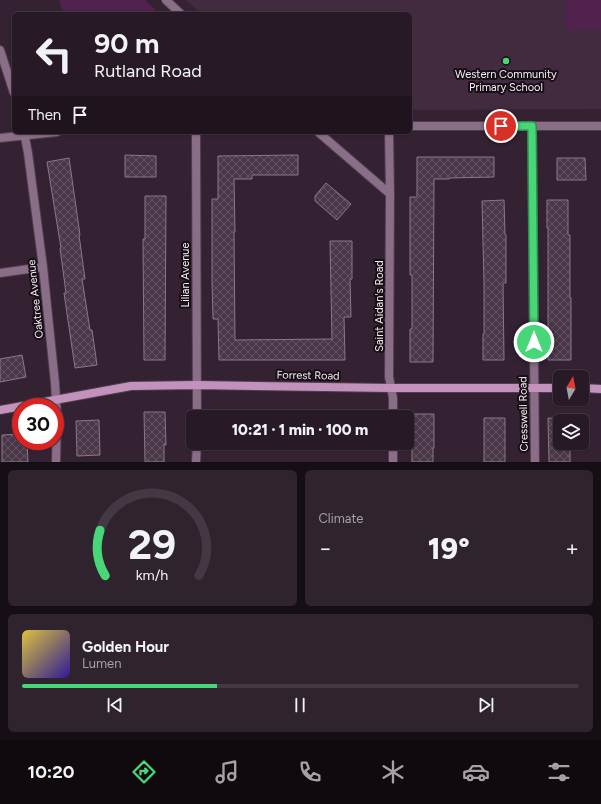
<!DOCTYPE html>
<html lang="en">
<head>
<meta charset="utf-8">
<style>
  :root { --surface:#271a26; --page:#2f232e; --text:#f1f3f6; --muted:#a4a1a7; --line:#433843; --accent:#48d778 }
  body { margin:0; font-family:Figtree,sans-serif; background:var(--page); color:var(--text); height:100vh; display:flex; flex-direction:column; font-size:15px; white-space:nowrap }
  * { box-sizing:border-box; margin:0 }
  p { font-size:13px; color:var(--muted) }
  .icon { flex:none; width:22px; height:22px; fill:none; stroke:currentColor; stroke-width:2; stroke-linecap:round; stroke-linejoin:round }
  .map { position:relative; height:462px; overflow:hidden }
  .sheet { display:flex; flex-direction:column; gap:8px; padding:8px; background:#150e15; flex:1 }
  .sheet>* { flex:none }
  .banner { position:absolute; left:12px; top:12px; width:400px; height:122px; border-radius:6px; box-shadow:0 1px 3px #0004,0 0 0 1px var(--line); background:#271a26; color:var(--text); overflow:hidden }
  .needle { width:26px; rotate:10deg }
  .buttons { position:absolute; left:553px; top:370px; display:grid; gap:8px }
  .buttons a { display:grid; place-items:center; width:36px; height:36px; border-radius:6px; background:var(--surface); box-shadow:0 1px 3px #0004,0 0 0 1px var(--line); font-size:20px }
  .speed { position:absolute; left:12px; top:398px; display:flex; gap:8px; font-size:20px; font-weight:700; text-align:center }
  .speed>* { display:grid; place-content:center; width:52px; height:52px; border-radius:50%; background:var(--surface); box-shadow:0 1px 3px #0004,0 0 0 1px var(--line); line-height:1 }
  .speed .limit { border:6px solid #d22; background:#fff; color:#111 }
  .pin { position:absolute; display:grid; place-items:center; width:34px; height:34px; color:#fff; margin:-17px; border:2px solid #fff; border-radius:50%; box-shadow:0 1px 4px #0007 }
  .me { position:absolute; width:44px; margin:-22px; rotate:0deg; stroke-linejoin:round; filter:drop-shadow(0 0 3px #0008) }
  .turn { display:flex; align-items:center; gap:14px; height:84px; padding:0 16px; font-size:18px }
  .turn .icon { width:52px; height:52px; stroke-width:2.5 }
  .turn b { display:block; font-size:28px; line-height:34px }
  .then { display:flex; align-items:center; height:38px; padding:0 16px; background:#0003; gap:8px; font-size:15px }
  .big { font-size:30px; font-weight:800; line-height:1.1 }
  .sheet .tile { flex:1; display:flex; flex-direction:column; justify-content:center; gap:6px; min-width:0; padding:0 14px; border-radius:6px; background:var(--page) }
  .sheet .dial { align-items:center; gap:0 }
  .dial svg { height:104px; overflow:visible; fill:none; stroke:var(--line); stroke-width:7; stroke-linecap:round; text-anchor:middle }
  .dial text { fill:var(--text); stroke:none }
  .song { display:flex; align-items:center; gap:12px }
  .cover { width:48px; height:48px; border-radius:6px; background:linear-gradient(135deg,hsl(50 70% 55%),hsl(250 70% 35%)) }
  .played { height:4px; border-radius:2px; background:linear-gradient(90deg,var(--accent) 35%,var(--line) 35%) }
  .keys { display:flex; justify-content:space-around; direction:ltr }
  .heat { display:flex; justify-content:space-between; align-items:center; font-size:22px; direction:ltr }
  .sheet .tiles { flex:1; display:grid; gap:8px; grid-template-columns:1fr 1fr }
  .tile:last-child { grid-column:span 2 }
  .trip { position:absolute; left:186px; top:410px; width:228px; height:40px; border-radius:6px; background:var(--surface); box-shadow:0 1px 3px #0004,0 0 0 1px var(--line); font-weight:800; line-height:40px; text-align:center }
  .tabs { display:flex; height:64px; justify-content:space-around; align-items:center; background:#100a0f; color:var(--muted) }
  .tabs .icon { width:28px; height:28px }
  .tabs .current { color:var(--accent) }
  .tabs b { font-size:18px; color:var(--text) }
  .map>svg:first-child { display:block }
  .built { fill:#422b3f }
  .green { fill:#51224d }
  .building { fill:url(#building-cross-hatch); stroke:#8c7789 }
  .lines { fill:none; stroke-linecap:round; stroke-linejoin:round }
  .street-casing { stroke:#4f3e4d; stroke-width:10 }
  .secondary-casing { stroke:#4f3e4d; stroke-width:10 }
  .street { stroke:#8a6d86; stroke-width:8 }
  .secondary { stroke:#c292bc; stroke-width:8 }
  .route-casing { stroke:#2f8c4e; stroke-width:10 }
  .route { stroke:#48d778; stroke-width:7 }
  .poi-dot { fill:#48d778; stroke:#170f16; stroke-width:1.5 }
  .labels { text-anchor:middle; stroke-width:4; stroke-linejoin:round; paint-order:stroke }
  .poi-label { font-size:11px; fill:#f8ecf6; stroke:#170f16 }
  .street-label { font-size:11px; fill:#f8ecf6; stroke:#170f16 }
</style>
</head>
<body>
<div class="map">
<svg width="601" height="462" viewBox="0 0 601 462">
  <defs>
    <pattern id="building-cross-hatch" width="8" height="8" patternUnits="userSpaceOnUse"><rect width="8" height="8" fill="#4a3748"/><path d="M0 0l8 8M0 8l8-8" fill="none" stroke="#655463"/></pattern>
  </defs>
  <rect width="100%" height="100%" fill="#342232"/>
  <path class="built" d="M186 0H601V109L410 110V14H201Z"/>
  <path class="green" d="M59 0H145L160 14H64Z
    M565 0H601V29L566 30Z"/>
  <path class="building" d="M125 155 156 156V177H125Z
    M298 155V175H252V179H234L235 232H234L235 340 332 339 330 241H352V279H350L351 317H344L345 360H219L218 319H213L212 281V199H218V156Z
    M417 157H494V177L449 178V179H434L433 362H410V329H412V275H410V197H417Z
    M69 158 80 235H79L85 279H82L90 330H92L97 365 75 368 64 293H66L60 248H61L47 162Z
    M557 158H585L586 180H557Z
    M326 183 351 204 337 220 315 201V196Z
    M145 196H166L165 360H144L143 239H145Z
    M504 200 505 235H506V283H503L504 360H483V334H484V283L482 201Z
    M547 200H568V235H570V298H571V360H548V228H547Z
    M22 355 26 377 0 382V359Z
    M144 412H165L166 445H164V462H145Z
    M411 414H434V448H433V462H412V448H411Z
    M484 418H505V462H484Z
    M548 418 572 419V421H560V443H572V446H570V462H549Z
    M99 420 100 455 77 456 76 421Z
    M21 434V441H27L28 462H2V435Z"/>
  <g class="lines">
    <defs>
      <path id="street" d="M166 0 181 14
        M0 50 14 93
        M410 126H601
        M532 126 535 462
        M24 132 28 153 43 267 55 383 57 416 56 462
        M196 132 197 417
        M318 132 390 194
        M389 132 390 194 389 377 393 398V417
        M0 138 57 132
        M0 273 43 267
        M393 443V462
        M196 462 197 443"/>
      <path id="secondary" d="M582 388 601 389
        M0 410 131 386 197 385 391 388H560"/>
    </defs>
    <use href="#street" class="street-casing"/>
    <use href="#secondary" class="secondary-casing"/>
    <use href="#street" class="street"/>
    <use href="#secondary" class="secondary"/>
  </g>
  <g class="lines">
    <defs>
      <path id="route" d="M501 126H532L534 342"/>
    </defs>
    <use href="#route" class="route-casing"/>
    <use href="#route" class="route"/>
  </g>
  <circle class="poi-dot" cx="506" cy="61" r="4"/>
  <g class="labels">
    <g class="poi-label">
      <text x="506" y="78">Western Community<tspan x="506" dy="13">Primary School</tspan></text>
    </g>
    <g class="street-label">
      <text transform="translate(185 275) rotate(-90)" y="4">Lilian Avenue</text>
      <text transform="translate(35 299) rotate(-96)" y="4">Oaktree Avenue</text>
      <text transform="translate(379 306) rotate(-90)" y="4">Saint Aidan's Road</text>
      <text transform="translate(308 375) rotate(1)" y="4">Forrest Road</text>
      <text transform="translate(523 414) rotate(-91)" y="4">Cresswell Road</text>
    </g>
  </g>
</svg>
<div class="buttons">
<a><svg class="needle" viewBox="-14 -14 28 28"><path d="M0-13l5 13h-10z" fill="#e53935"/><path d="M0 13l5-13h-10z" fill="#a4a1a7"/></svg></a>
<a><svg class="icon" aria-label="layers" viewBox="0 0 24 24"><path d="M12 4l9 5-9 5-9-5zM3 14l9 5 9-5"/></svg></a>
</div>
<div class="speed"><div class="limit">30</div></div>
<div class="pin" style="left:501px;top:126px;background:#d93025"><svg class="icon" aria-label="arrive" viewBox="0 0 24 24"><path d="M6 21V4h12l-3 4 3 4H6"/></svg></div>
<svg class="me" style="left:534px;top:342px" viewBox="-20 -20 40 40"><circle r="17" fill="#48d778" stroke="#fff" stroke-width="3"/><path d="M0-11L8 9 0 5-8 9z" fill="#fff"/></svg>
<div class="trip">10:21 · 1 min · 100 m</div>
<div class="banner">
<div class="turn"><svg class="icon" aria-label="left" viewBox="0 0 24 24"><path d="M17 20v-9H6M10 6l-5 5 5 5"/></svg><div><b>90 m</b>Rutland Road</div></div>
<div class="then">Then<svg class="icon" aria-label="arrive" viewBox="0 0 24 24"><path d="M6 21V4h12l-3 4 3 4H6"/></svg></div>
</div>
</div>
<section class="sheet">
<div class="tiles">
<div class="tile dial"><svg viewBox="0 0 100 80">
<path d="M14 69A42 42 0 1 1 86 69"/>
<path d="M14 69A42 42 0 0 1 10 34" stroke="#48d778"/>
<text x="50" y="56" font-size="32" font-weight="700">29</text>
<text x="50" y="72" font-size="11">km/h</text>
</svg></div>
<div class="tile"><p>Climate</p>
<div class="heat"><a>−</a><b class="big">19°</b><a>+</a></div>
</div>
<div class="tile">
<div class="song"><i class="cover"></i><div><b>Golden Hour</b><p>Lumen</p></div></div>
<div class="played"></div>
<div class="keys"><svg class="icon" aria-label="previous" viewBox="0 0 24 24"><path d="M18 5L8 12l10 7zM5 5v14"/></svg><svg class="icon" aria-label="pause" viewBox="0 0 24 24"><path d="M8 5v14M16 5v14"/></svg><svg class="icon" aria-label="next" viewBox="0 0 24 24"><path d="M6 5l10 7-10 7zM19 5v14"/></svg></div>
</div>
</div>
</section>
<nav class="tabs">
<b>10:20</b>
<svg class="icon current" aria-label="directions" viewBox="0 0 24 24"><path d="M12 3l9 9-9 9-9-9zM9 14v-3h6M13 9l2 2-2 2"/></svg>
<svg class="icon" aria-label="music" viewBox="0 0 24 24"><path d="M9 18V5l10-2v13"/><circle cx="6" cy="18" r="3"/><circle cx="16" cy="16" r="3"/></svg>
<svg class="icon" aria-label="phone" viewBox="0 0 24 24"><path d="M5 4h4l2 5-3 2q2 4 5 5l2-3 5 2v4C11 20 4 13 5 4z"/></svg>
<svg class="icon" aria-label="climate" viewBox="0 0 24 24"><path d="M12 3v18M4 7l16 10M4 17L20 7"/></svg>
<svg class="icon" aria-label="car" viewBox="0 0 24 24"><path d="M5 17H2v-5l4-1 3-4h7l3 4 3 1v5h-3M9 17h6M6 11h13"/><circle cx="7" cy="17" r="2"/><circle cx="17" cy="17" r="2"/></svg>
<svg class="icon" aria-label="filters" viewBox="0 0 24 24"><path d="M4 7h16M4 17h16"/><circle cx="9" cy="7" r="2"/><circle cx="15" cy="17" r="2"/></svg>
</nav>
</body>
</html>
